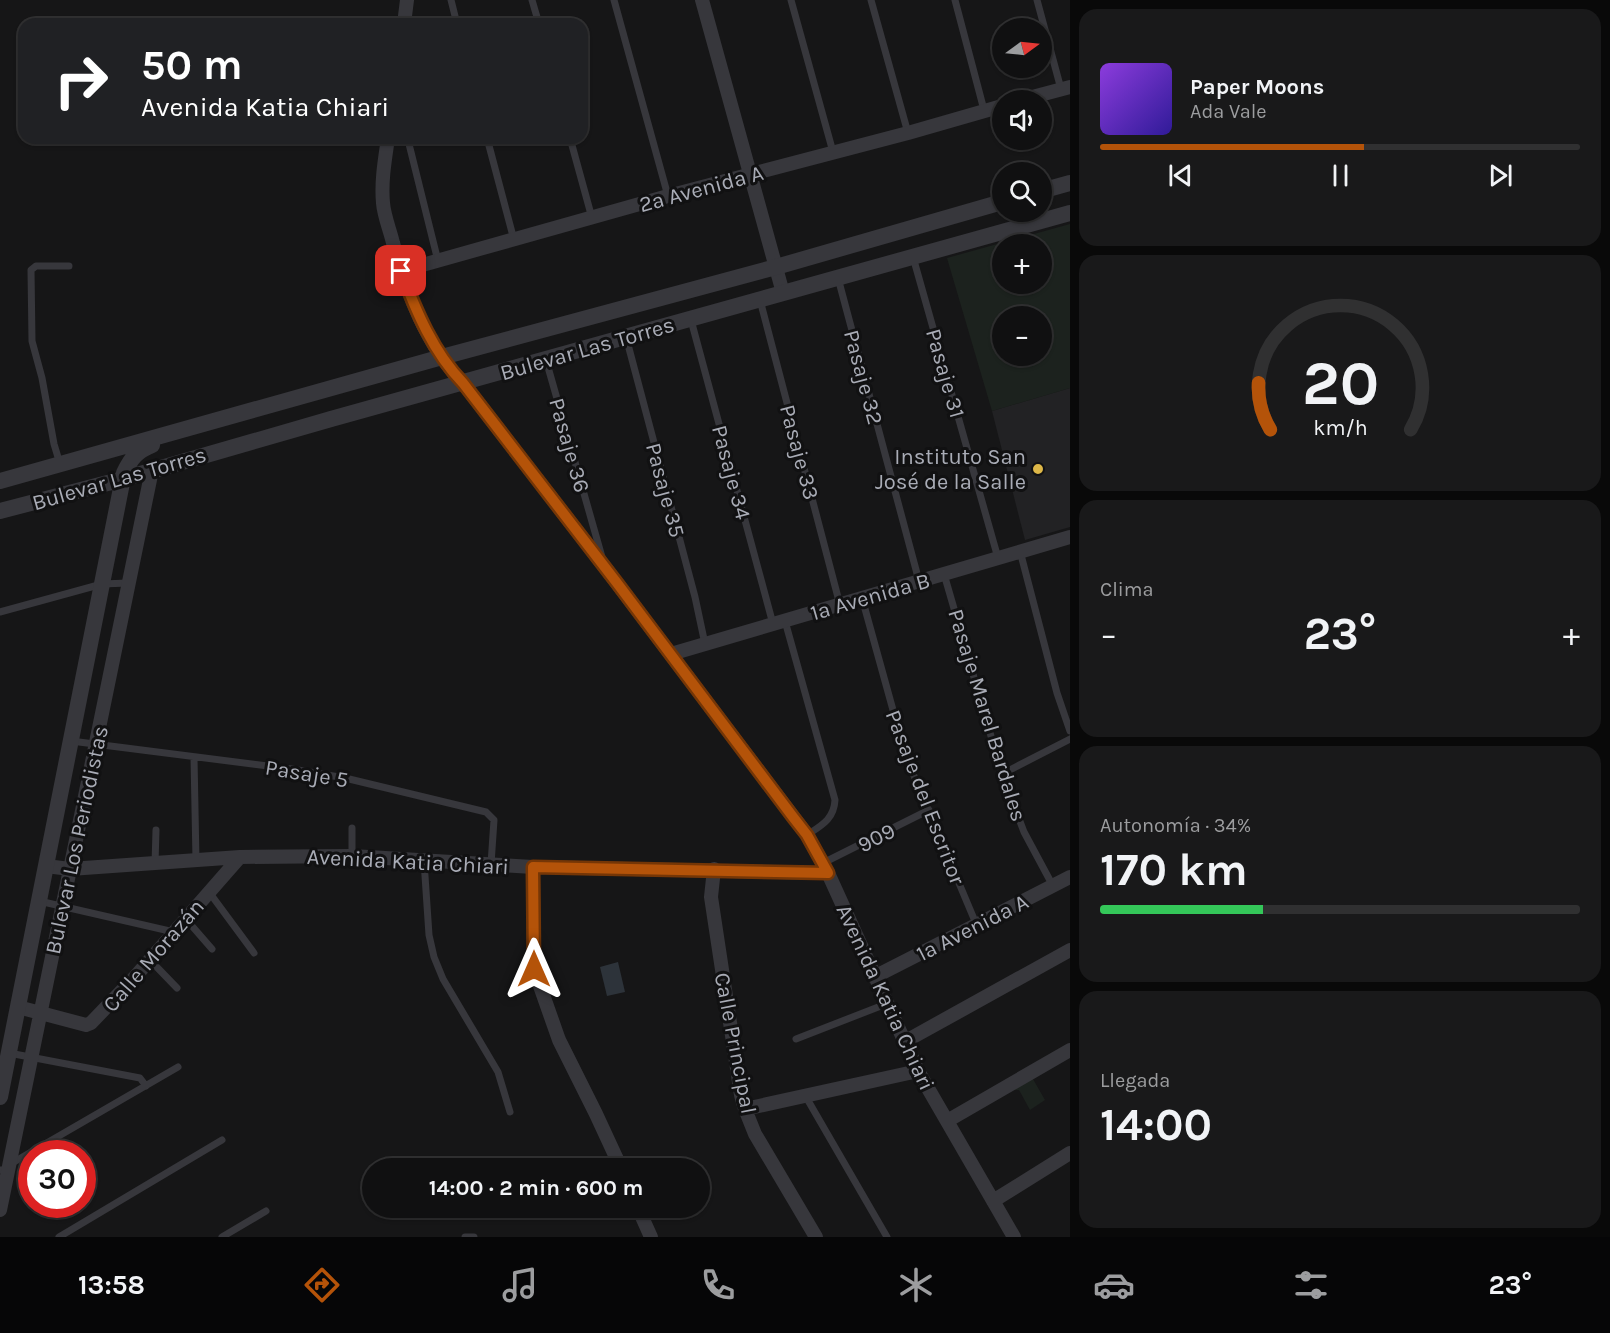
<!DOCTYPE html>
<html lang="es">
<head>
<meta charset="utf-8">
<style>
  :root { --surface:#101011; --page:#19191a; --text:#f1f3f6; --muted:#9c9d9f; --line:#303031; --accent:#b45309 }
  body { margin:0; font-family:Karla,sans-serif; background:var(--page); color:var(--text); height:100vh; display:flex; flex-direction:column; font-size:22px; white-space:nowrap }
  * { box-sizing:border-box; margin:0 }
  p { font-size:20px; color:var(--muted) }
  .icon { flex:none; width:33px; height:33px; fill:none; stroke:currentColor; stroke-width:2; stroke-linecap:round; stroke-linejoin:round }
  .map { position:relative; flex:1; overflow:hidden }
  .side { display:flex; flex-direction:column; gap:9px; padding:9px; background:#090909; width:540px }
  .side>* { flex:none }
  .hud { position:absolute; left:18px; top:18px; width:570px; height:126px; border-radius:18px; box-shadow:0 2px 4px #0004,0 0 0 2px var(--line); background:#202124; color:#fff; overflow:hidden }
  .needle { width:39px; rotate:75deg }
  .fabs { position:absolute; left:992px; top:18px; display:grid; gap:12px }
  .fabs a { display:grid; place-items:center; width:60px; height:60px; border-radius:50%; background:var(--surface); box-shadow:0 2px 4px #0004,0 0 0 2px var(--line); font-size:30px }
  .speed { position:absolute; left:18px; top:1140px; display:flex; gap:12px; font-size:30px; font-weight:700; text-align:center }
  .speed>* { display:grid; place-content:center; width:78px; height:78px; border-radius:50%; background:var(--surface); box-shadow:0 2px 4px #0004,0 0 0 2px var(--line); line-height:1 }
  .speed .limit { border:9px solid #d22; background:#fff; color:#111 }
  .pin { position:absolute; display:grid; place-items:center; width:51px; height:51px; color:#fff; margin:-26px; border-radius:12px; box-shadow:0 3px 9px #0006 }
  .me { position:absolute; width:66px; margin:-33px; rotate:0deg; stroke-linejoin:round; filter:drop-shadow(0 0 4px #0008) }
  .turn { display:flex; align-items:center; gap:21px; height:126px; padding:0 24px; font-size:27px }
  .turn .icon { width:78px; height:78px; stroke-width:2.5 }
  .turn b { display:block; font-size:42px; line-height:51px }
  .big { font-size:45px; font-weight:700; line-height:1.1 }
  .side .card { flex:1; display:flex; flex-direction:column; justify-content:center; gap:9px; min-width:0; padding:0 21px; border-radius:18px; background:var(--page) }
  .side .dial { align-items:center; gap:0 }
  .dial svg { height:156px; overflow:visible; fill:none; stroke:var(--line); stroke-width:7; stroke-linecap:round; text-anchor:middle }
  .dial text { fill:var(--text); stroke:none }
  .song { display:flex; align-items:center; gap:18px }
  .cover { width:72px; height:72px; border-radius:9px; background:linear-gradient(135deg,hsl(270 70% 55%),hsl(250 70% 35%)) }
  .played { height:6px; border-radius:3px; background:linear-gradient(90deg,var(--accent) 55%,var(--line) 55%) }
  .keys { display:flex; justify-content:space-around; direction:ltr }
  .heat { display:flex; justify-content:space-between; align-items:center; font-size:33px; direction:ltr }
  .charge { height:9px; border-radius:4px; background:linear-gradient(90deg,#34c759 34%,var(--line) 0) }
  .trip { position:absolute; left:362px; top:1158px; width:348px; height:60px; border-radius:30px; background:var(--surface); box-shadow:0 2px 4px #0004,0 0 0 2px var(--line); font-weight:700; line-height:60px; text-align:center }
  .dock { display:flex; height:96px; justify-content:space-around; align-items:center; background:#060607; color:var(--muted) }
  .dock .icon { width:42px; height:42px }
  .dock .on { color:var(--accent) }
  .dock b { font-size:27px; color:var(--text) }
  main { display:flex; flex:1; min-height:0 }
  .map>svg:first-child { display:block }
  .built { fill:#222224 }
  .green { fill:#1c221e; fill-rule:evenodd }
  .water { fill:#2d333a }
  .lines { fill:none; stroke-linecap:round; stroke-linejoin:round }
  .service { stroke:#37373c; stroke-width:7 }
  .minor { stroke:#37373c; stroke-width:14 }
  .tertiary { stroke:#37373c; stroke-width:16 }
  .route-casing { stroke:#753606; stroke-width:15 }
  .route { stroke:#b45309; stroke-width:10 }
  .poi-dot { fill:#ddb748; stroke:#111112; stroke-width:2 }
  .labels { text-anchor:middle; stroke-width:6; stroke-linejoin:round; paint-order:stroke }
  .street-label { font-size:22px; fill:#a9acb6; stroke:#111112 }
  .poi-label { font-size:22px; fill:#a9acb6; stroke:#111112; text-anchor:end }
</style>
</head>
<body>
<main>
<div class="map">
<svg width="1070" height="1237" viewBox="0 0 1070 1237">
  <rect width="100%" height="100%" fill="#161617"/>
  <path class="built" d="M1070 388V527L1025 540 992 411Z"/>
  <path class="green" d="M1070 224V388L992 411 947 258ZM1002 244H1041V284H1002ZM1002 316H1041V356H1002Z
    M1029 1072 1045 1100 1030 1110 1019 1090H1012Z"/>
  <path class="water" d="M618 962 625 992 607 996 600 967Z"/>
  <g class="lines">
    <path class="service" d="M451 0 457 24
      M532 0 539 24
      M614 0 668 196
      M791 0 833 152
      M871 0 908 133
      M955 0 984 110
      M1037 0 1061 89
      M487 138 514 240
      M570 138 592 218
      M409 144 438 261
      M913 257 998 558
      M838 278 919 581
      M760 300 840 605
      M691 320 773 624
      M626 337 695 597 705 644
      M546 360 602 557
      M60 464 54 444 42 378 32 341 31 270 36 266H69
      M1020 551 1057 693 1070 731
      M944 574 1002 774 1024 832 1053 886
      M862 598 906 757 977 926
      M0 612 102 584 128 583
      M785 621 835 800C834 819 822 825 807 835
      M71 741 292 769 345 778 486 812 494 820 491 864
      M194 757 196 861
      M1002 774 1070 739
      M352 828V856
      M424 861 429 935 434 957 443 979 498 1072 510 1112
      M823 863 929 810
      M155 864 156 830
      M209 892 254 953
      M39 901 174 932
      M185 918 212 949
      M150 960 177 988
      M796 1039 886 1004
      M9 1053 140 1078 146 1086
      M806 1097 887 1237
      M0 1170H8L7 1166 178 1067
      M59 1237 222 1140
      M222 1237 266 1211
      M465 1237H474"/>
    <path class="minor" d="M702 0 783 293
      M404 24 407 0
      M1021 100 1070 87
      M388 138C385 159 381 181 383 203 384 216 390 230 393 243 407 293 426 345 463 383L604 566 807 835 828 873 918 1071 1014 1237
      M401 271 668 196 908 133 1002 106
      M671 654 1070 537
      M46 866 70 869 240 857 352 856 533 867 828 873
      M533 867 534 969 559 1040 596 1114 621 1168
      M714 869 711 897 741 1095 745 1109 755 1134 816 1237
      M874 977 1070 877
      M18 1007 86 1025 91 1023 134 978 240 857
      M904 1042 1070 950
      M745 1109 918 1071
      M947 1121 1070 1050
      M993 1201 1070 1153
      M638 1208 651 1237
      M0 1210 152 470"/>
    <path class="tertiary" d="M1041 191 1070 183
      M0 481 442 357 776 267 1002 202
      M0 511 123 479 331 419 1070 213
      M0 1097 124 473C131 458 137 451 152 445"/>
  </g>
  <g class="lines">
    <defs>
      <path id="route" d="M401 271C416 311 433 352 463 383L617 583 793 817 807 835 828 873 533 867 534 969"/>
    </defs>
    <use href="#route" class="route-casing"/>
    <use href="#route" class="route"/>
  </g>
  <circle class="poi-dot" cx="1038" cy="469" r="6"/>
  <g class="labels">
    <g class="street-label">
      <text transform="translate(701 188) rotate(-15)" y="8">2a Avenida A</text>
      <text transform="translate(587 348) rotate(-16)" y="8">Bulevar Las Torres</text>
      <text transform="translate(946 373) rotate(74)" y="8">Pasaje 31</text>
      <text transform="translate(864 377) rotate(75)" y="8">Pasaje 32</text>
      <text transform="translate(570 445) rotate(74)" y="8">Pasaje 36</text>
      <text transform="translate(800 452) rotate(75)" y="8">Pasaje 33</text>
      <text transform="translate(732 472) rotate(75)" y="8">Pasaje 34</text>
      <text transform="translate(119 478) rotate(-16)" y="8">Bulevar Las Torres</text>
      <text transform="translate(666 490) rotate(75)" y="8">Pasaje 35</text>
      <text transform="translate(870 596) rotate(-16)" y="8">1a Avenida B</text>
      <text transform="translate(988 715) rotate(73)" y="8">Pasaje Marel Bardales</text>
      <text transform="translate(307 773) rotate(9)" y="8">Pasaje 5</text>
      <text transform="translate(926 797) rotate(69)" y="8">Pasaje del Escritor</text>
      <text transform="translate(876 837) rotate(-27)" y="8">909</text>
      <text transform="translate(76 840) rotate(-78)" y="8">Bulevar Los Periodistas</text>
      <text transform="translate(408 861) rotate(3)" y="8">Avenida Katia Chiari</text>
      <text transform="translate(972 927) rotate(-27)" y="8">1a Avenida A</text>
      <text transform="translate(153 955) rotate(-49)" y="8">Calle Morazán</text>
      <text transform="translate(886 997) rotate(65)" y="8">Avenida Katia Chiari</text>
      <text transform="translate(736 1043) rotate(79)" y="8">Calle Principal</text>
    </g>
    <g class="poi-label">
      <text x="1026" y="464">Instituto San<tspan x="1026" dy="25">José de la Salle</tspan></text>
    </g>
  </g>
</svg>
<div class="fabs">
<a><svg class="needle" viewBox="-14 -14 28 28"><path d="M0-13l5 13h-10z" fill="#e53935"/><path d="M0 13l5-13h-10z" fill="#9c9d9f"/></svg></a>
<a><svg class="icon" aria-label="sound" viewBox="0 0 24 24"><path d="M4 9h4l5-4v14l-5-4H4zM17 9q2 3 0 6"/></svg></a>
<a><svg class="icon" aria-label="search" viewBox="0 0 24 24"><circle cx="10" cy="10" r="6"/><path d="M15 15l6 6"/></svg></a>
<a>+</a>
<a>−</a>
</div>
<div class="speed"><div class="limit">30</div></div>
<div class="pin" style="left:401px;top:271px;background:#d93025"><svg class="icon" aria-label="arrive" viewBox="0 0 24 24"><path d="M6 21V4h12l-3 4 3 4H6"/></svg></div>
<svg class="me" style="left:534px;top:969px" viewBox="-20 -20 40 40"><path d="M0-17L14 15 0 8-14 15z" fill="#b45309" stroke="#fff" stroke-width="4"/></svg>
<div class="trip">14:00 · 2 min · 600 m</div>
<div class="hud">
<div class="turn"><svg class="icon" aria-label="right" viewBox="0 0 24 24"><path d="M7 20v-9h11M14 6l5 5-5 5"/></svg><div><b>50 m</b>Avenida Katia Chiari</div></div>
</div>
</div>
<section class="side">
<div class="card">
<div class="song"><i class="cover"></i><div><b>Paper Moons</b><p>Ada Vale</p></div></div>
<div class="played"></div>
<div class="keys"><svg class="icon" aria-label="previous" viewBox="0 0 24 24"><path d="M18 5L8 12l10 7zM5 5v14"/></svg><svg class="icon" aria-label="pause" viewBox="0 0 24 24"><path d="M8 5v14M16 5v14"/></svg><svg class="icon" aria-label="next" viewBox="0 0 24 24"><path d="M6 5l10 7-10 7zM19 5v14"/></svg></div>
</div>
<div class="card dial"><svg viewBox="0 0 100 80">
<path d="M14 69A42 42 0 1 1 86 69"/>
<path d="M14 69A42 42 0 0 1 8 45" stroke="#b45309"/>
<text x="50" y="56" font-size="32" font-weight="700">20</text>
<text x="50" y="72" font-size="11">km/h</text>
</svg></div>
<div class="card"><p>Clima</p>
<div class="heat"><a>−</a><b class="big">23°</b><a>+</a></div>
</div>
<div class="card"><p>Autonomía · 34%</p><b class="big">170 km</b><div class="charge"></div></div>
<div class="card"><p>Llegada</p><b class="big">14:00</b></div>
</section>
</main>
<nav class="dock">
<b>13:58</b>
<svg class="icon on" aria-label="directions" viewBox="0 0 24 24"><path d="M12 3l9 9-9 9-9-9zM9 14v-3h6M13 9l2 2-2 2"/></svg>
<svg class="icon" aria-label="music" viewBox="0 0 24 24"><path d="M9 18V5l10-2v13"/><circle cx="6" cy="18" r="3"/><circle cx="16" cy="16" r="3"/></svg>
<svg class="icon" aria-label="phone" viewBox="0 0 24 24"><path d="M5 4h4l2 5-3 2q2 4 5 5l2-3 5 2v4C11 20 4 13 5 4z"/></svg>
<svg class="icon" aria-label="climate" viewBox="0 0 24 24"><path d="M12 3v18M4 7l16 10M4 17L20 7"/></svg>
<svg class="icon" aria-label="car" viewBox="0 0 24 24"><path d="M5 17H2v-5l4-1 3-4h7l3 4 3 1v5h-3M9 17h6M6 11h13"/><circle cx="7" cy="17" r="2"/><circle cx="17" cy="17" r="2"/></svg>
<svg class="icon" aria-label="filters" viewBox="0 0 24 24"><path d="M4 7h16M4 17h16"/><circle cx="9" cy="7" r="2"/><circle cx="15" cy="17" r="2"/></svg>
<b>23°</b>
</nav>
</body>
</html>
